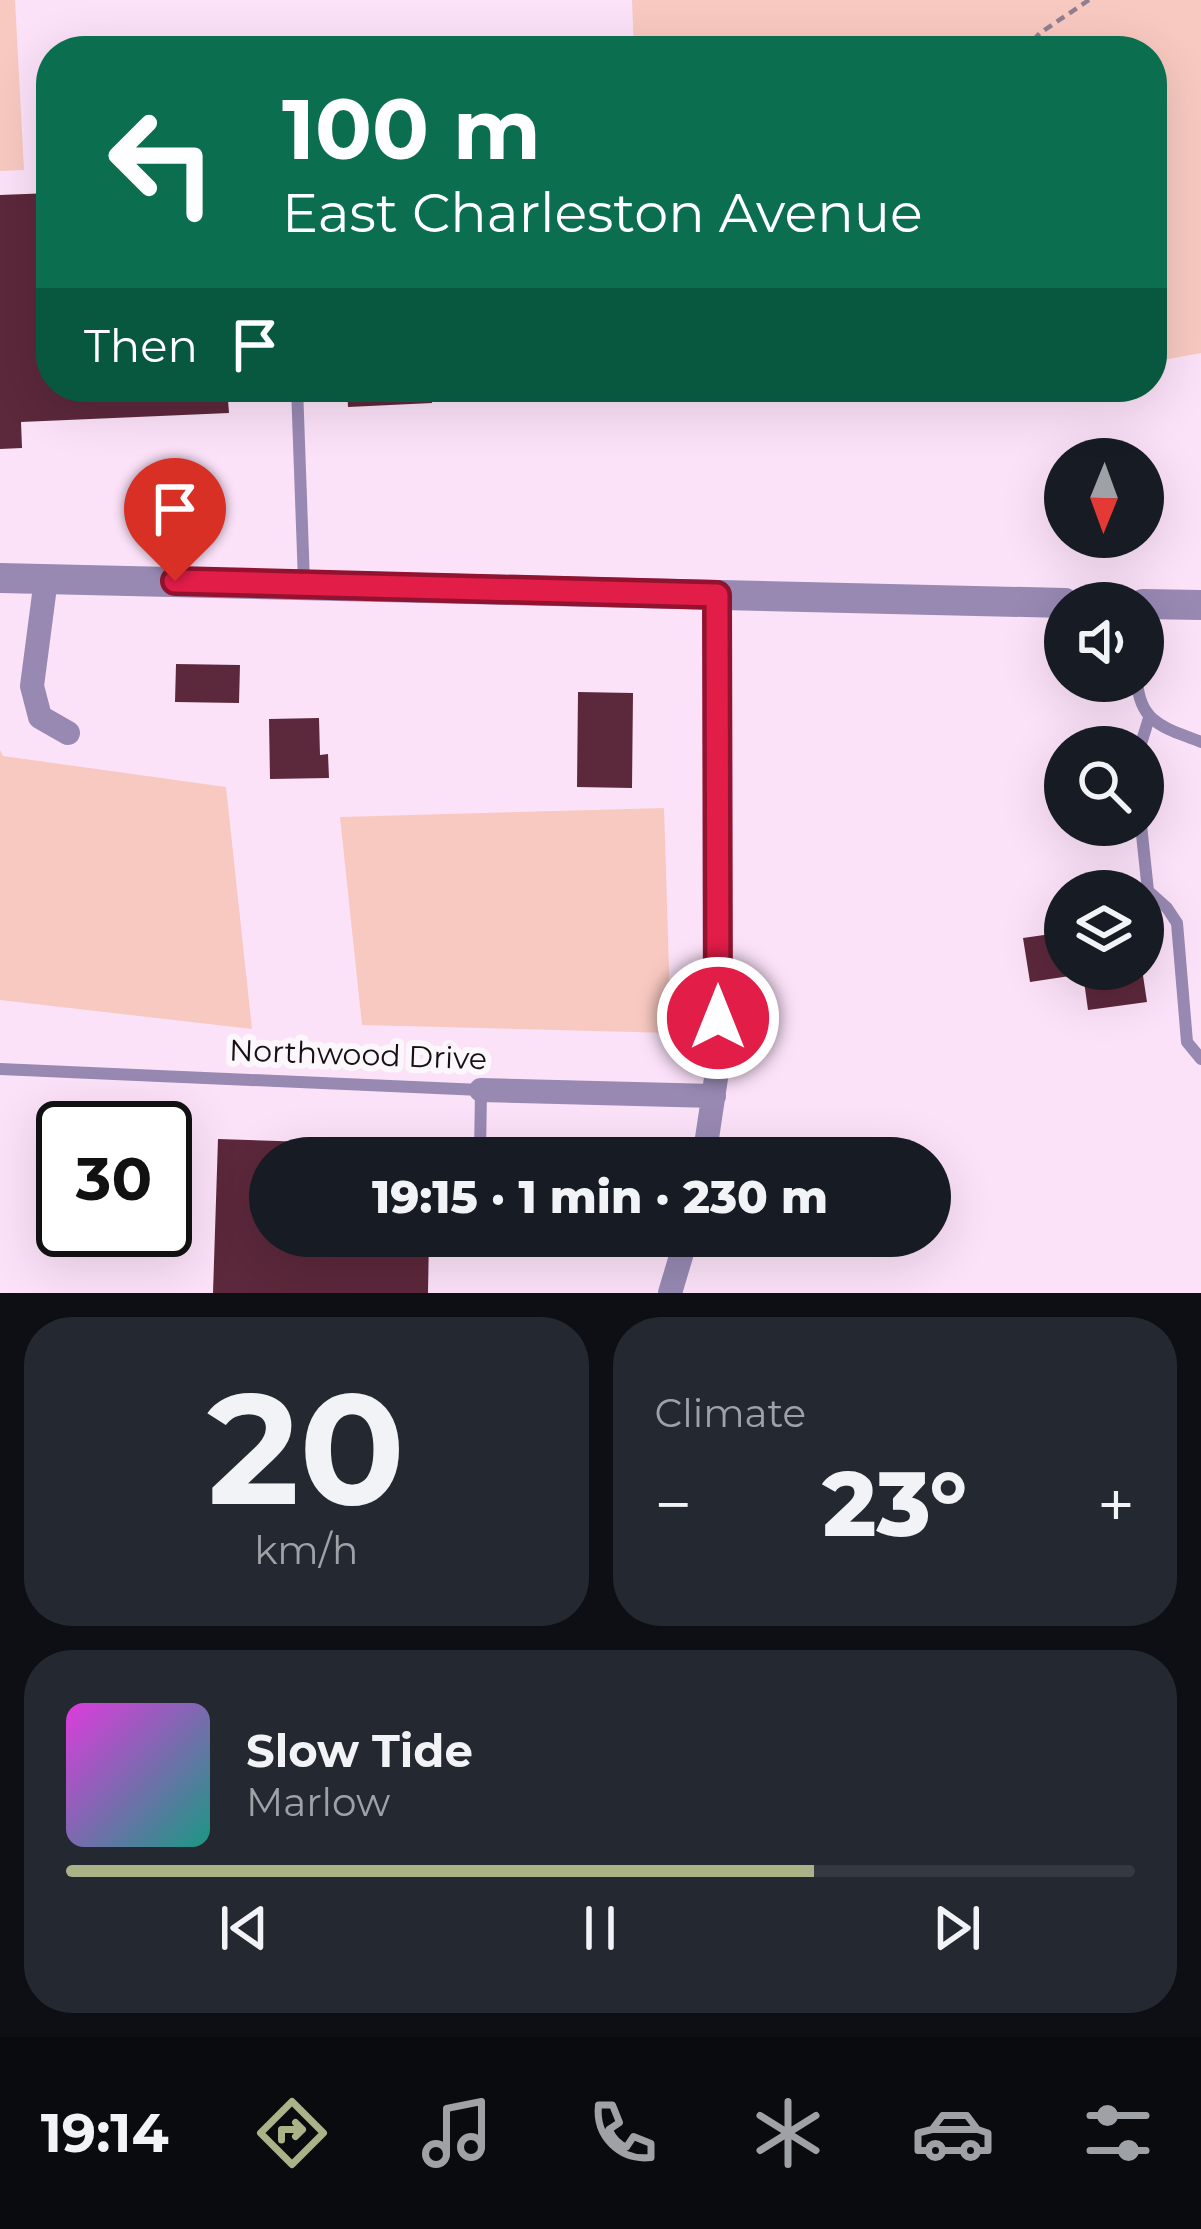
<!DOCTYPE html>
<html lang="en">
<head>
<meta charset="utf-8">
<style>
  :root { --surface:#171b24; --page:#242831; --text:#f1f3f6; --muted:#9ea1a6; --line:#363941; --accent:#abb288 }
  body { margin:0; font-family:Montserrat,sans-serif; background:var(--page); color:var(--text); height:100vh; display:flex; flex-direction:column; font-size:45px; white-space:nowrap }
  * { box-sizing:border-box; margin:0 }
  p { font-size:39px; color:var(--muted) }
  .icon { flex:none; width:66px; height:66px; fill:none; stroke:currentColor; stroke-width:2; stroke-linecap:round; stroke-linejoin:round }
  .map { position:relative; height:1293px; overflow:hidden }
  .details { display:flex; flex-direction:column; gap:24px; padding:24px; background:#0d0f14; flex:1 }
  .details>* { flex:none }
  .top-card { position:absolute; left:36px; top:36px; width:1131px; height:366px; border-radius:48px; box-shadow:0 12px 48px #0002; background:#0b6e4f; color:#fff; overflow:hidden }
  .needle { width:78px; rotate:181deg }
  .fabs { position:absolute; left:1044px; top:438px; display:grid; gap:24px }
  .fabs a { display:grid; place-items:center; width:120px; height:120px; border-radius:50%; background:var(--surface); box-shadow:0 12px 48px #0002; font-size:60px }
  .speed { position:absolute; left:36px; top:1101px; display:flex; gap:24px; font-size:60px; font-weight:700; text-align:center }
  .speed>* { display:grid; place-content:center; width:156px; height:156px; border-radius:50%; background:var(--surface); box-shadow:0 12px 48px #0002; line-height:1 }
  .speed .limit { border:6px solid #111; border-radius:18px; background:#fff; color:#111 }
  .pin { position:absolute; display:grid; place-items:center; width:102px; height:102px; color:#fff; margin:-123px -51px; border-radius:50% 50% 50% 0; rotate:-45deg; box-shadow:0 0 12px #0007 }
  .pin .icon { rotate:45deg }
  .me { position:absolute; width:132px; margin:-66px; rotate:0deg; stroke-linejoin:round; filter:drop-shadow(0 0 9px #0008) }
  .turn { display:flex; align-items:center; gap:42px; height:252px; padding:0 48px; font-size:54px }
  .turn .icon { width:156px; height:156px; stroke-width:2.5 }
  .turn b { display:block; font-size:84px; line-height:102px }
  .then { display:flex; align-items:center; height:114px; padding:0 48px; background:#0003; gap:24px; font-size:45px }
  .big { font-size:90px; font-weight:800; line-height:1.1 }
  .details .card { flex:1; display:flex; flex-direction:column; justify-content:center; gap:18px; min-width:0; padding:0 42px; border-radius:48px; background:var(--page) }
  .details .dial { align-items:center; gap:0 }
  .dial b { font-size:156px; line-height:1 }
  .song { display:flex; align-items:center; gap:36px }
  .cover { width:144px; height:144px; border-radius:18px; background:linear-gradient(135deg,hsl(300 70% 55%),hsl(170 70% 35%)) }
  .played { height:12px; border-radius:6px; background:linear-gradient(90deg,var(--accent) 70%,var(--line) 70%) }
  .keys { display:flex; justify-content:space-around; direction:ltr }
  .heat { display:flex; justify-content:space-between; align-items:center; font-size:66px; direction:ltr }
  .details .tiles { flex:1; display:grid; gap:24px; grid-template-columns:1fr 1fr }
  .card:last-child { grid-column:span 2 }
  .trip { position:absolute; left:249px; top:1137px; width:702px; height:120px; border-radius:60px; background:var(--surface); box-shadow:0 12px 48px #0002; font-weight:800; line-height:120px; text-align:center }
  .menu { display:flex; height:192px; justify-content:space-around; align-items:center; background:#090b0e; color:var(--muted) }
  .menu .icon { width:84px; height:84px }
  .menu .selected { color:var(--accent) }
  .menu b { font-size:54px; color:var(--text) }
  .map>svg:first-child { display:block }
  .green { fill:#f8c9c1 }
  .building { fill:#5c283b }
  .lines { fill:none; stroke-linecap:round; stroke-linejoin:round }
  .path { stroke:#917f8f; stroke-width:4.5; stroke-dasharray:9 6; stroke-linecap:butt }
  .service { stroke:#9789b2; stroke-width:12 }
  .minor { stroke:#9789b2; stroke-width:24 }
  .tertiary { stroke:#9789b2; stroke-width:30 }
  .route-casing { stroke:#92132f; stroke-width:30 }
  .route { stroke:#e11d48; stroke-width:21 }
  .labels { text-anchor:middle; stroke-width:12; stroke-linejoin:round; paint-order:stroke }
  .street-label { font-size:30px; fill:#170f16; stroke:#fcf7fb }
</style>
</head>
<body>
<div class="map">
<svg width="1201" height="1293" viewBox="0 0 1201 1293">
  <rect width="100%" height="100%" fill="#fce2f9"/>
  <path class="green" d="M0 0H15L24 170 0 171Z
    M632 0H1201V353L1152 362V51H634Z
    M645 387H1018L958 398 645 394Z
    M0 750 3 756 226 787 252 1029 0 1000Z
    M664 808 671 1033 362 1025 340 817Z"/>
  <path class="building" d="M51 193V387H227L229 413 21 422 22 448 0 449V195Z
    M347 387H432V403L348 407Z
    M176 664 240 665 239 703 175 702Z
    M578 692 633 693 632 788 577 787Z
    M319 718 320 755 328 754 329 778 270 779 269 719Z
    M1065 932V969H1142L1147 1002 1088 1010 1083 974 1030 982 1023 938Z
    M218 1139 432 1146 431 1158H270V1236H429L428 1293H213Z"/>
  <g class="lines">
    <path class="path" d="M1023 51 1040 33 1089 0
      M999 391V387"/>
    <path class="service" d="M297 387 304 582
      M1137 681C1140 725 1167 728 1201 742
      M1140 747 1149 718
      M1141 825 1148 891 1167 908 1177 923 1187 1042 1201 1059
      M0 1069 481 1090 480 1155"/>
    <path class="minor" d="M46 579 32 686 40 717 68 733
      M481 1090 714 1096
      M704 1158 718 1065 717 595
      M670 1293 687 1236"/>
    <path class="tertiary" d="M0 578 1065 603
      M1143 604 1201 605"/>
  </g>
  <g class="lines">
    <defs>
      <path id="route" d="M175 581 717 595 718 1018"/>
    </defs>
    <use href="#route" class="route-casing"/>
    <use href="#route" class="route"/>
  </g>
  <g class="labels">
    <g class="street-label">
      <text transform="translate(358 1055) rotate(2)" y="10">Northwood Drive</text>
    </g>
  </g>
</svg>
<div class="fabs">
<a><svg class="needle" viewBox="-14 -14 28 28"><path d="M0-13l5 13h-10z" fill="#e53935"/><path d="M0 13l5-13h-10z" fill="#9ea1a6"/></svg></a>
<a><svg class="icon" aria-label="sound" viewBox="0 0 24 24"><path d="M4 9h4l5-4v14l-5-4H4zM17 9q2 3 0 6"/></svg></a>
<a><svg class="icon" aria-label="search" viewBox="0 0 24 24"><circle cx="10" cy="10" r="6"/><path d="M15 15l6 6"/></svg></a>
<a><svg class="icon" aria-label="layers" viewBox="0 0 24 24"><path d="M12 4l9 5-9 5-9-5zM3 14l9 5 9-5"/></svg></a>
</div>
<div class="speed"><div class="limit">30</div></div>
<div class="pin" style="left:175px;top:581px;background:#d93025"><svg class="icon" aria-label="arrive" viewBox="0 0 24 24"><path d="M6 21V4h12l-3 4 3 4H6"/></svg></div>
<svg class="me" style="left:718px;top:1018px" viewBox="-20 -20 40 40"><circle r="17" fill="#e11d48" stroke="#fff" stroke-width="3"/><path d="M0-11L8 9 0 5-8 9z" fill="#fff"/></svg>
<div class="trip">19:15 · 1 min · 230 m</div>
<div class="top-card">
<div class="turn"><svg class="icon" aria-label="left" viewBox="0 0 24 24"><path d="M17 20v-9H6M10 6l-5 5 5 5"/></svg><div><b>100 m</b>East Charleston Avenue</div></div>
<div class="then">Then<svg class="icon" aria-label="arrive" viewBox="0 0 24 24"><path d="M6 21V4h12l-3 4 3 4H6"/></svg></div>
</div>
</div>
<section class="details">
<div class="tiles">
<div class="card dial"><b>20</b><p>km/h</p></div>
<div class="card"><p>Climate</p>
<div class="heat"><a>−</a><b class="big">23°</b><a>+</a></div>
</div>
<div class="card">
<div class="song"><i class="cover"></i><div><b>Slow Tide</b><p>Marlow</p></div></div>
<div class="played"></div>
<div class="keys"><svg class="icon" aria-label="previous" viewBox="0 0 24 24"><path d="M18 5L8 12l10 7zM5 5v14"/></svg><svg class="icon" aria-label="pause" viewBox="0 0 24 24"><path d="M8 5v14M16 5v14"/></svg><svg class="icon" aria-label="next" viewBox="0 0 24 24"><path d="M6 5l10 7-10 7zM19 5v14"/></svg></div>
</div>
</div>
</section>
<nav class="menu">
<b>19:14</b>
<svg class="icon selected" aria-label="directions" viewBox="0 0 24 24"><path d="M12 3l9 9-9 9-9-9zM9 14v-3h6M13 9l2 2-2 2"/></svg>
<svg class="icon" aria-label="music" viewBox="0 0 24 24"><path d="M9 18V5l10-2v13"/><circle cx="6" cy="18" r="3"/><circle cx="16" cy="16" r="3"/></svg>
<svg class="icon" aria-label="phone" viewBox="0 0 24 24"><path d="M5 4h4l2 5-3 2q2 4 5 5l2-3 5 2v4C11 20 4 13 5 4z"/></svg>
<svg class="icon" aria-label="climate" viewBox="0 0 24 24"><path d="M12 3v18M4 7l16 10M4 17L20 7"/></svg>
<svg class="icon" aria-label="car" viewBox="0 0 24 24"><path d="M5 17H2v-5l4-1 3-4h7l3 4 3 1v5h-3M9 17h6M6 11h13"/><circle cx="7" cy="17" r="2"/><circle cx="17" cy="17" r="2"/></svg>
<svg class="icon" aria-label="filters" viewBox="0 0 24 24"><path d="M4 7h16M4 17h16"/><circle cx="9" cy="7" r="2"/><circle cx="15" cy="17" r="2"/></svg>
</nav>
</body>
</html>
